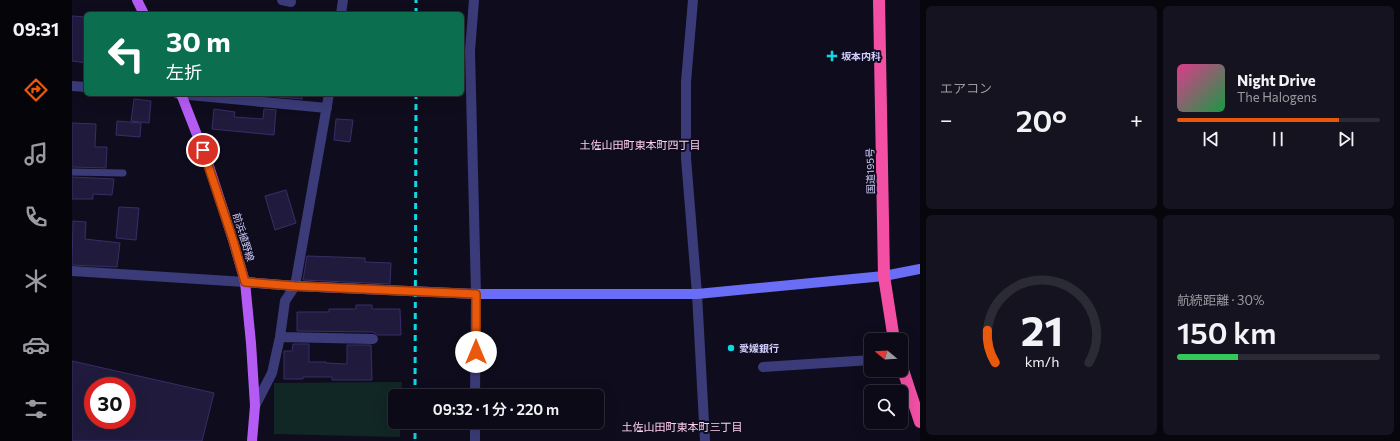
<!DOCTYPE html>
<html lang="ja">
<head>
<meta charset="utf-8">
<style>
  :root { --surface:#0b0a16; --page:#14131f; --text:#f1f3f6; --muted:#9a9aa1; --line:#2b2b35; --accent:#ea580c }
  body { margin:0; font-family:Commissioner,"Noto Sans JP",sans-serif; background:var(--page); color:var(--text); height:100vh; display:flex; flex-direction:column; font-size:15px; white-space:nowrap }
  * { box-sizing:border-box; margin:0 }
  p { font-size:13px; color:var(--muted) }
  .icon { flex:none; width:22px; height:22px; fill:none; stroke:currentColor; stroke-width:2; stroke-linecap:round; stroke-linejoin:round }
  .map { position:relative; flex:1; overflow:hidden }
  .details { display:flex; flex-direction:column; gap:6px; padding:6px; background:#06060c; width:480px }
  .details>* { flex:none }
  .guide { position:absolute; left:12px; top:12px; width:380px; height:84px; border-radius:6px; box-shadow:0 4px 16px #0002,0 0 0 1px var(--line); background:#0b6e4f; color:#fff; overflow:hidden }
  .needle { width:26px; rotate:288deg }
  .tools { position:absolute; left:792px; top:333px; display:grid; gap:8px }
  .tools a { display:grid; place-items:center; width:44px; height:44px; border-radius:6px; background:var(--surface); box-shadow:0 4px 16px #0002,0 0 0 1px var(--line); font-size:20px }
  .speed { position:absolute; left:12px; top:377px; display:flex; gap:8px; font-size:20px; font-weight:700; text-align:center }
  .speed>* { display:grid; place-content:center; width:52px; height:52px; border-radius:50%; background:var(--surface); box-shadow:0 4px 16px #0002,0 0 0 1px var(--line); line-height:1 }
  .speed .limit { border:6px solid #d22; background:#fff; color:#111 }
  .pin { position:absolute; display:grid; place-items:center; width:34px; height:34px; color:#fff; margin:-17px; border:2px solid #fff; border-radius:50%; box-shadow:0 1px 4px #0007 }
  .me { position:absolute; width:44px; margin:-22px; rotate:0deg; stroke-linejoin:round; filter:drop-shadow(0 0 3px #0008) }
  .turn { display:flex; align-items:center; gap:14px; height:84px; padding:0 16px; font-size:18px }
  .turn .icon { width:52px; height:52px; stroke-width:2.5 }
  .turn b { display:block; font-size:28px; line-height:34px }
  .big { font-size:30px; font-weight:600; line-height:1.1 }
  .details .widget { flex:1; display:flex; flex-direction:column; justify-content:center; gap:6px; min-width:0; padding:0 14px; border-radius:6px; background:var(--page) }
  .details .dial { align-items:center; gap:0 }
  .dial svg { height:104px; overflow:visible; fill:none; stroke:var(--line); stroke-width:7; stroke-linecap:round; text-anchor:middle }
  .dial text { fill:var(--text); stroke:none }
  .song { display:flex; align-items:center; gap:12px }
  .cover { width:48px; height:48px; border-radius:6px; background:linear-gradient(135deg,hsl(330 70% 55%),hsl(140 70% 35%)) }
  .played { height:4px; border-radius:2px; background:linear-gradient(90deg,var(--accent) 80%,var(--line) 80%) }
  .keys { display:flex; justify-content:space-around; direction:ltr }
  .heat { display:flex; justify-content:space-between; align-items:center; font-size:22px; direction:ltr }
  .charge { height:6px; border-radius:3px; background:linear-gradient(90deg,#34c759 30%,var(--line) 0) }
  .details .tiles { flex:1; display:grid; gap:6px; grid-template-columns:repeat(2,1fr) }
  .trip { position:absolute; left:316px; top:389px; width:216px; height:40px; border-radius:6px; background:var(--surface); box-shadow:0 4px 16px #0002,0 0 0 1px var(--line); font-weight:600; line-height:40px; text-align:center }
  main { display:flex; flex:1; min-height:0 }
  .tabs { display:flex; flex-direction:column; width:72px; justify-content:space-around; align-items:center; background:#040409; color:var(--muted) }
  .tabs .icon { width:28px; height:28px }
  .tabs .selected { color:var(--accent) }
  .tabs b { font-size:18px; color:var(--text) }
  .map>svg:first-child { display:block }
  .green { fill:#112725 }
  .building { fill:#201b3d; stroke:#372e67; fill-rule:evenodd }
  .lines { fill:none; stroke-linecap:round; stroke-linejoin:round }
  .lane { stroke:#3b3b79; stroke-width:7 }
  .street { stroke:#3b3b79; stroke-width:10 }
  .secondary { stroke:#6a6df5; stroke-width:10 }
  .primary { stroke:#b45bf4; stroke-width:10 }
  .highway { stroke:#f350a5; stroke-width:12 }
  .rail { stroke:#0fd8e5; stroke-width:3; stroke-dasharray:6 5; stroke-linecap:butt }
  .route-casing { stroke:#983908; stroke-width:10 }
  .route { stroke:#ea580c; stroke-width:7 }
  .poi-dot { fill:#0fd8e5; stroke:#0f0d1d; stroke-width:1.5 }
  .labels { text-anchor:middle; stroke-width:4; stroke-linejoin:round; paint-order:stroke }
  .poi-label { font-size:10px; font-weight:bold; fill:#d0cdfc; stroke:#0f0d1d; text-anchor:start }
  .street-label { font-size:10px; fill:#d0cdfc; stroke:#0f0d1d }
  .neighbourhood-label { font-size:11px; fill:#fccfed; stroke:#0f0d1d }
</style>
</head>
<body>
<main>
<nav class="tabs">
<b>09:31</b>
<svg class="icon selected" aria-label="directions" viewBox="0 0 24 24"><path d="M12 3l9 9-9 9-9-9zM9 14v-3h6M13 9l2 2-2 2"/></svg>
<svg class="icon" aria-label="music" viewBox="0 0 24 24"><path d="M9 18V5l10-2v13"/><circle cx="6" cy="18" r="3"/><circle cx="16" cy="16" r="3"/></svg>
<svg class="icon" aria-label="phone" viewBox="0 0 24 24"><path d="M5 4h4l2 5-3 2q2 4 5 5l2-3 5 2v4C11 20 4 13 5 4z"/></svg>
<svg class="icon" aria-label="climate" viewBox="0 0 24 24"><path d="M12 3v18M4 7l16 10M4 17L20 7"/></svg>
<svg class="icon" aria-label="car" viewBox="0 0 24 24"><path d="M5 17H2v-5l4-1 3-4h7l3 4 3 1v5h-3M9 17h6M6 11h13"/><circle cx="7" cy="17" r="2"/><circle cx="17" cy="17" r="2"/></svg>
<svg class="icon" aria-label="filters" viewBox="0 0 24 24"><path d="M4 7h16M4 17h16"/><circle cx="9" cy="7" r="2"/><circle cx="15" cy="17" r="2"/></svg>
</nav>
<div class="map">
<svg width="848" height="441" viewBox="0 0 848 441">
  <rect width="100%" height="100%" fill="#0f0d1d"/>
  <path class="green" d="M330 382 329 396H323V422H328V437L202 434V383Z"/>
  <path class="building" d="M0 16 14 17V63L0 61Z
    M193 94H231L230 99 193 96Z
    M62 99 79 101 77 123 59 121Z
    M142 109 163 112 162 117 191 119 192 109 204 110 202 135 140 129Z
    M264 119 281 120 278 142 262 140Z
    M45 121 69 123 68 137 44 135Z
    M0 123 24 124 23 147H35L34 168 0 167Z
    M0 177 42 179 40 195 21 194V199H0Z
    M214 190 224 223 203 230 193 196Z
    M47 207 67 208 64 240 44 238Z
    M1 221 14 222 13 239 48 243 45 267 0 265Z
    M235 256 293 258V262L319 263 318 284 231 280Z
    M284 305H300V309H328L329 335H306L301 332 225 331V312H257V309H284Z
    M221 344H237V362H254V363L275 364V345H299L300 380H260V377H231V379H212V351H220Z
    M0 361 142 393 130 441H0ZM21 386H55V420H21Z"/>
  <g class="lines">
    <path class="lane" d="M0 172 51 173"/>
    <path class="street" d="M210 0 219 2
      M402 0 398 51 404 294 403 396
      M621 0 614 82V158L625 294 633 441
      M269 14 271 0
      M0 86 14 87
      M106 94 255 108
      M0 271 173 282
      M208 337 301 339
      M691 367 799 360
      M183 406 200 373 208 337 213 301 223 286 257 94
      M403 441V422"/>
    <path class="secondary" d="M173 282 223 286 404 294H625L812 276 848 269"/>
    <path class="primary" d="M65 0 72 14
      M109 94 136 163 161 240 173 282 179 343 183 406 180 441"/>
    <path class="highway" d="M807 0 812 276 822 340
      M829 364 848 422"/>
    <path class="rail" d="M344 14V0
      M343 396 344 94
      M343 422V441"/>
  </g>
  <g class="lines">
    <defs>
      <path id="route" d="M131 150 161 240 173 282 223 286 404 294V352"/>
    </defs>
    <use href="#route" class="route-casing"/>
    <use href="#route" class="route"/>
  </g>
  <g class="poi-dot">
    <path d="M758 50h4v4h4v4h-4v4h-4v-4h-4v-4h4z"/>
    <circle cx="659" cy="348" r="4"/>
  </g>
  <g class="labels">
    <g class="poi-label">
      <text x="769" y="60">坂本内科</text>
      <text x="667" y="352">愛媛銀行</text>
    </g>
    <g class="street-label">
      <text transform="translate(798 171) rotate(-91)" y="4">国道195号</text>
      <text transform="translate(172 237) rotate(73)" y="4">前浜植野線</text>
    </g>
    <g class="neighbourhood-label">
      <text x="568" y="149">土佐山田町東本町四丁目</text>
      <text x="610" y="431">土佐山田町東本町三丁目</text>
    </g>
  </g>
</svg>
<div class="tools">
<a><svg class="needle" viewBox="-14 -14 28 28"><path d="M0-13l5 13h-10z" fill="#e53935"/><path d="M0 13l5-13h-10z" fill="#9a9aa1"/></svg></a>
<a><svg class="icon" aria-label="search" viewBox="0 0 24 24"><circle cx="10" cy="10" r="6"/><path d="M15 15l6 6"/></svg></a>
</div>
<div class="speed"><div class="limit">30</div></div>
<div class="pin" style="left:131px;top:150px;background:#d93025"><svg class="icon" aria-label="arrive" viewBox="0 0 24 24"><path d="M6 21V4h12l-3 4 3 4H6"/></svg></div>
<svg class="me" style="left:404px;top:352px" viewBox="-20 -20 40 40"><circle r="19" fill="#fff"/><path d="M0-13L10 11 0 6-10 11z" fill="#ea580c"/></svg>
<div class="trip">09:32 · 1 分 · 220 m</div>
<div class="guide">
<div class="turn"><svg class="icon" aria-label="left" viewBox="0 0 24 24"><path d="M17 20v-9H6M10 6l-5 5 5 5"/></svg><div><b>30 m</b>左折</div></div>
</div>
</div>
<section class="details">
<div class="tiles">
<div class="widget"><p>エアコン</p>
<div class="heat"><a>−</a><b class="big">20°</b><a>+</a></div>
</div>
<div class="widget">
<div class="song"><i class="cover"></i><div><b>Night Drive</b><p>The Halogens</p></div></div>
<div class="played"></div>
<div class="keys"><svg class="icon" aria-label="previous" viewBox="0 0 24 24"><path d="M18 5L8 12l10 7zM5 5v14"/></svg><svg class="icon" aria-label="pause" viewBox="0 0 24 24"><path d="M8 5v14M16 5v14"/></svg><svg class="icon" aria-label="next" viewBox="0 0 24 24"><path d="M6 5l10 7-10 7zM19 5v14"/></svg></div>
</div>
<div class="widget dial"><svg viewBox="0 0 100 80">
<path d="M14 69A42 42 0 1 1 86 69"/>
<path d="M14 69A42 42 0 0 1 8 44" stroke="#ea580c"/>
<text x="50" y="56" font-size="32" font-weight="700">21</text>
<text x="50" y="72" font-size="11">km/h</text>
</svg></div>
<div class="widget"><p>航続距離 · 30%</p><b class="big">150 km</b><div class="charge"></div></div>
</div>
</section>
</main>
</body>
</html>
